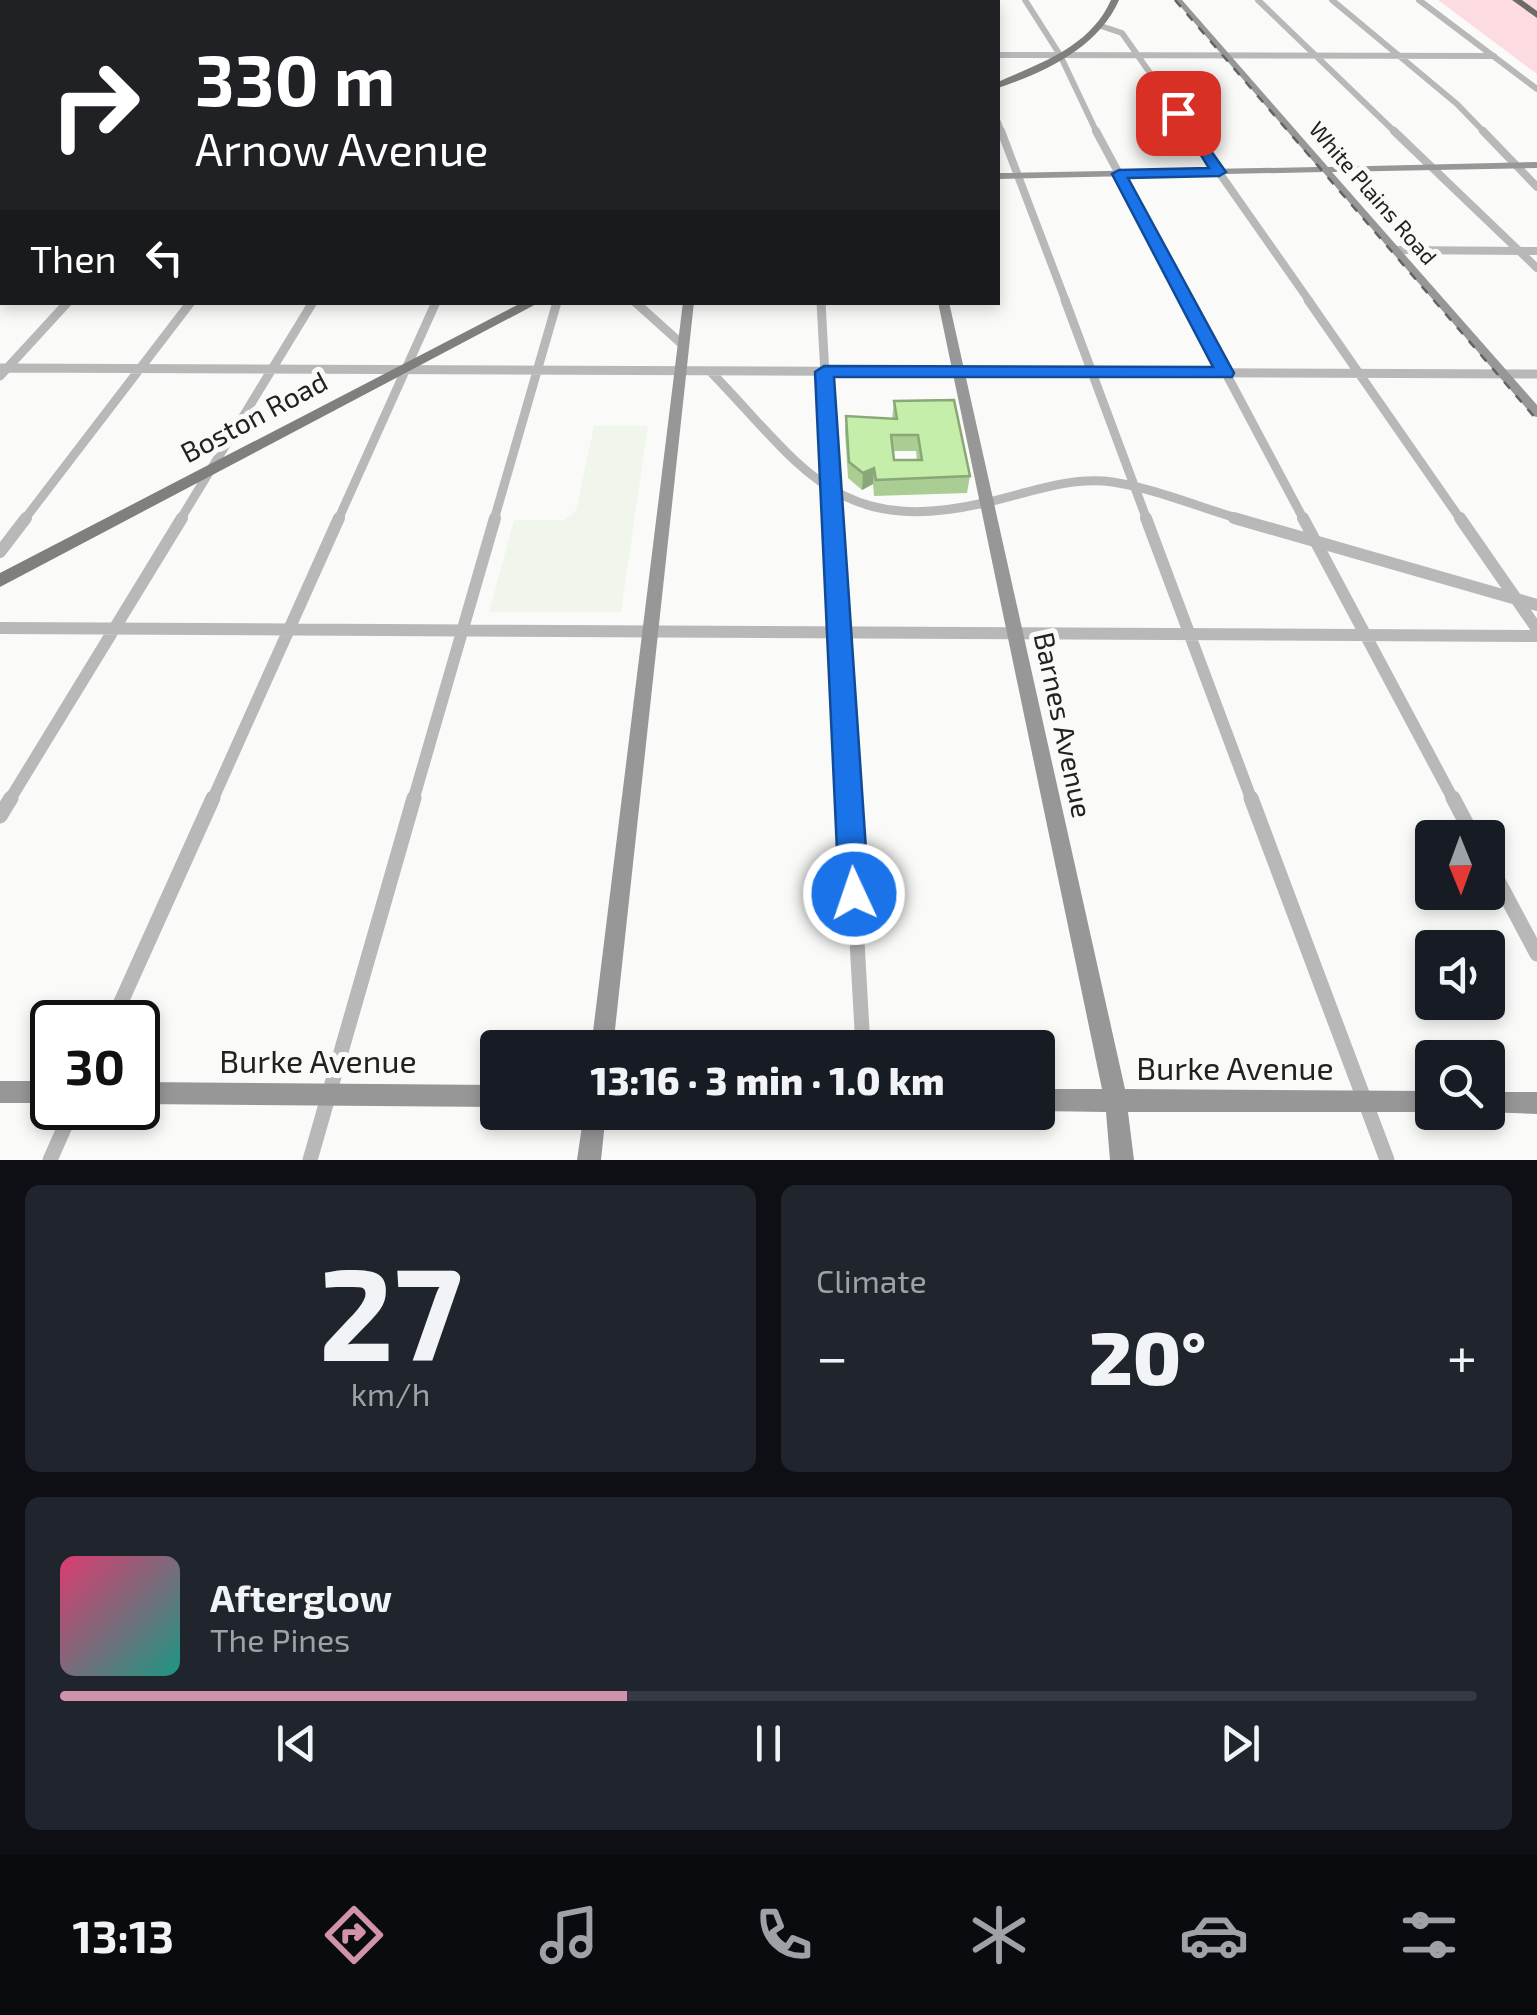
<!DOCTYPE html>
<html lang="en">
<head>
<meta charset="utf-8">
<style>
  :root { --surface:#171b24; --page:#20242c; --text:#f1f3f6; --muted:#9ea1a6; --line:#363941; --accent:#d292ab }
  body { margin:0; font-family:"Exo 2",sans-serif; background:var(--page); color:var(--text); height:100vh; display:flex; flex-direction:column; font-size:38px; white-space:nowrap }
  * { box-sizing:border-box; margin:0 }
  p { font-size:32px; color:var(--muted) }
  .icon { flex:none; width:55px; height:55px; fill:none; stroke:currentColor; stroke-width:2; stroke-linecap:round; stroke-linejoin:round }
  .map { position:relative; height:1160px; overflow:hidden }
  .details { display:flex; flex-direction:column; gap:25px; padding:25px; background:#0d0f14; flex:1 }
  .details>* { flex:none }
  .banner { position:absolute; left:0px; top:0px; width:1000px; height:305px; box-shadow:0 5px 15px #0003; background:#202124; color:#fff; overflow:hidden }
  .needle { width:65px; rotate:179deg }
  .fabs { position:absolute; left:1415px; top:820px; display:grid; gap:20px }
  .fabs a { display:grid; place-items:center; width:90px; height:90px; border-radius:10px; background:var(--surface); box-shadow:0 5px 15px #0003; font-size:50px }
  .speed { position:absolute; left:30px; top:1000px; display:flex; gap:20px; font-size:50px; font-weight:700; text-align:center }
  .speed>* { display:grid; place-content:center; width:130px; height:130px; border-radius:50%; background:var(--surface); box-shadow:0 5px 15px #0003; line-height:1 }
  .speed .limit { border:5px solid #111; border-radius:15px; background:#fff; color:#111 }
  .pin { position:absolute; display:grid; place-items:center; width:85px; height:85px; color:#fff; margin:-42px; border-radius:20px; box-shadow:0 5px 15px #0006 }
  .me { position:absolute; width:110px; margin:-55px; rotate:357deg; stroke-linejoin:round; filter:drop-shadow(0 0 8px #0008) }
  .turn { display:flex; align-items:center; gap:35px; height:210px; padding:0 30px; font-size:45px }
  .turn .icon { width:130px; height:130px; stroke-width:2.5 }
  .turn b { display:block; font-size:70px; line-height:85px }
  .then { display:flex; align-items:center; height:95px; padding:0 30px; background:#0003; gap:20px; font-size:38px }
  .big { font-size:75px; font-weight:800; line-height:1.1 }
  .details .tile { flex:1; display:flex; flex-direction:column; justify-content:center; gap:15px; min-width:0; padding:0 35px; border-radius:15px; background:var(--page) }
  .details .dial { align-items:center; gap:0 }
  .dial b { font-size:130px; line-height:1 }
  .song { display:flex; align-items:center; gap:30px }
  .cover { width:120px; height:120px; border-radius:15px; background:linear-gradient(135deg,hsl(340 70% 55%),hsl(170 70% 35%)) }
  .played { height:10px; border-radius:5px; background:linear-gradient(90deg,var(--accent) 40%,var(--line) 40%) }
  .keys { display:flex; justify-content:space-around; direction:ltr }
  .heat { display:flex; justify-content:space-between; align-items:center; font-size:55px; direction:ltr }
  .details .tiles { flex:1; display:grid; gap:25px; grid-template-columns:1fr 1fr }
  .tile:last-child { grid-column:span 2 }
  .trip { position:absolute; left:480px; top:1030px; width:575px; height:100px; border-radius:10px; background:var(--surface); box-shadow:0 5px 15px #0003; font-weight:800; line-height:100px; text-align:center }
  .menu { display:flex; height:160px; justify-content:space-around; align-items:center; background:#090b0e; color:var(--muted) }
  .menu .icon { width:70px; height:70px }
  .menu .on { color:var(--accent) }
  .menu b { font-size:45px; color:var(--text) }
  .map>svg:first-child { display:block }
  .built { fill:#f0f6ec }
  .green { fill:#fddce1 }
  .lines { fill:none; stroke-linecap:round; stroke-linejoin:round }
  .street-far4 { stroke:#b7b8b7; stroke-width:6 }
  .street-far3 { stroke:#b7b8b7; stroke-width:8 }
  .street-far2 { stroke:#b7b8b7; stroke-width:9 }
  .street-far1 { stroke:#b7b8b7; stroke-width:12 }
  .street { stroke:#b7b8b7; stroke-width:15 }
  .secondary { fill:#969796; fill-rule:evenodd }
  .primary { fill:#7f807e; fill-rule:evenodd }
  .highway { fill:#6b6c6a; fill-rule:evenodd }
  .rail { stroke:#636362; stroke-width:2.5; stroke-dasharray:9 9; stroke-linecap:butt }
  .wall { fill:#a9cd92; fill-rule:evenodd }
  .shaded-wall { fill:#89a777 }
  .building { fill:#c4eeaa; stroke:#89a777; stroke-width:2.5; fill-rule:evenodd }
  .route { fill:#1a73e8; stroke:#114b97; stroke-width:2.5 }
  .labels { text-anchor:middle; stroke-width:10; stroke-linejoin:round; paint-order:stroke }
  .far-street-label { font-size:22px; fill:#212120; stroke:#fafbf9 }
  .street-label { font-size:28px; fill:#212120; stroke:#fafbf9 }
  .near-street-label { font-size:32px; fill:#212120; stroke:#fafbf9 }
</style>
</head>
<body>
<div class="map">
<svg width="1537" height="1160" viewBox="0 0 1537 1160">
  <rect width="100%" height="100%" fill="#fafbf9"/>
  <path class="built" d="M594 426H648L621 612H489L514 520H564L576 510Z"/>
  <path class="green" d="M1438 0H1537V74Z"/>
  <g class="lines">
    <path class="street-far4" d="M1025 0 1060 55 1097 133
      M1258 0 1396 133
      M1332 0 1457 104 1485 133
      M1419 0 1537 89
      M49 2 57 0
      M1101 26 1122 33 1192 133
      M998 55 1494 56
      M998 122 1002 133"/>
    <path class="street-far3" d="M1001 131 1066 302
      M1096 131 1188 302
      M1190 131 1310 302
      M1394 131 1537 268
      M1483 131 1537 187
      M1396 250 1537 251"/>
    <path class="street-far2" d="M1065 300 1147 520
      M1187 300 1304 520
      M1308 300 1461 520
      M635 302 684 346
      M821 302 833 520
      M0 368 1537 374
      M710 371C803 467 836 537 984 503 1022 495 1063 478 1104 481 1146 485 1201 508 1243 520
      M0 376 68 302
      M24 520 191 302
      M180 520 313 302
      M338 520 436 302
      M494 520 557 302"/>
    <path class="street-far1" d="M833 518 849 801
      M1146 518 1252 801
      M1234 518 1537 605
      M1303 518 1454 801
      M1460 518 1537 629
      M0 552 26 518
      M0 628 1537 636
      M9 801 182 518
      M212 801 339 518
      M413 801 495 518"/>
    <path class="street" d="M849 798 863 1048
      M1251 798 1387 1160
      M1453 798 1474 838
      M0 816 11 798
      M1488 862 1537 954
      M112 1022 213 798
      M50 1160 73 1108
      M310 1160 414 798"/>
    <path class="secondary" d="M403 0H409L408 2H402Z
      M722 0H728V2H722Z
      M875 0H881V2H875Z
      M1175 0H1182L1328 167 1537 162V168L1332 172 1537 405V417L1533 416 1323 172 998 179V173L1318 167Z
      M0 177H2V183H0Z
      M0 240H2V247L0 248Z
      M683 302H694L613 1048H591Z
      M938 302H949L1125 1089 1432 1091 1434 1112H1128L1134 1160H1110L1106 1112 1038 1111V1089H1102Z
      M0 1081H52V1103H0Z
      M138 1082 498 1085V1107L138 1104Z
      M1488 1092H1537V1114L1484 1112H1488Z
      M584 1112H606L601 1160H577Z"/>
    <path class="primary" d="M1111 0H1119C1098 48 1045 72 998 88V82C1042 62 1090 47 1111 0Z
      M523 302H540L0 587V573Z"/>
    <path class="highway" d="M1512 0H1522L1537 11V18Z"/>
    <path class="rail" d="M1175 0 1537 420"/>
  </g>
  <path class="wall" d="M894 401 970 476 967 493 874 496 873 484 862 490 848 478 845 432 846 416 892 419ZM893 451H916L917 460H894Z"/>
  <path class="shaded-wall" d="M874 468 873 484 862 490 863 473Z"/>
  <path class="building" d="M954 400 970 476 876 480 874 468 863 473 849 462 846 416 897 419 894 401ZM891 435H918L922 460H894Z"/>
  <path class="route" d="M1173 110H1182L1226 172 1219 176 1128 178 1234 373 1232 377H834L869 894 865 904 854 909 844 904 839 894 815 372 824 366 1213 367 1112 174 1119 170 1209 168Z"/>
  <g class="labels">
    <g class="far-street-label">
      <text transform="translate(1373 193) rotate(49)" y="8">White Plains Road</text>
    </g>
    <g class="street-label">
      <text transform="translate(254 417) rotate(-28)" y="10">Boston Road</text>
      <text transform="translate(1063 725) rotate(78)" y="10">Barnes Avenue</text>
    </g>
    <g class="near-street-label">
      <text x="318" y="1073">Burke Avenue</text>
      <text x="1235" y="1080">Burke Avenue</text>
    </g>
  </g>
</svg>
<div class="fabs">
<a><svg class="needle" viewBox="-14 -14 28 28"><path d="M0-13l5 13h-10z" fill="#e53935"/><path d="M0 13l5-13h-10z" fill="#9ea1a6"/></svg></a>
<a><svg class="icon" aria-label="sound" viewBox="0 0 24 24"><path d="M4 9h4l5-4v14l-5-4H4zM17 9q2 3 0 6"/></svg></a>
<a><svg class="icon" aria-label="search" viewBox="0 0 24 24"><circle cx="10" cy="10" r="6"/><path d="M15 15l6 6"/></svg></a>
</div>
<div class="speed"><div class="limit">30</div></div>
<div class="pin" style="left:1178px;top:113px;background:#d93025"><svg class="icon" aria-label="arrive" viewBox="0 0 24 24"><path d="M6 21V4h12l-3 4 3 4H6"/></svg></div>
<svg class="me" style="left:854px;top:894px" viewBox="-20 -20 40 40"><circle r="17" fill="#1a73e8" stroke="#fff" stroke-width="3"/><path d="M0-11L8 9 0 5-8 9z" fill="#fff"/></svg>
<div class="trip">13:16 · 3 min · 1.0 km</div>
<div class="banner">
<div class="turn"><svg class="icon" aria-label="right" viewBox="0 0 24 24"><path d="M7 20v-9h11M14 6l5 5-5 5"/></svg><div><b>330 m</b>Arnow Avenue</div></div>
<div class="then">Then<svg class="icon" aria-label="left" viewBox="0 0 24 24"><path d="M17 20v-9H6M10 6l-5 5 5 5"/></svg></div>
</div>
</div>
<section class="details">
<div class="tiles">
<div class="tile dial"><b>27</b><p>km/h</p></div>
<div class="tile"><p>Climate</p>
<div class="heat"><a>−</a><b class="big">20°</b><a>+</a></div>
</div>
<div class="tile">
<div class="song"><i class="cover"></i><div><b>Afterglow</b><p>The Pines</p></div></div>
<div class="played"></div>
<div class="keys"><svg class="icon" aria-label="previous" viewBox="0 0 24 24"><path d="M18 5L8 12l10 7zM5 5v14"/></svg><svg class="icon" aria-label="pause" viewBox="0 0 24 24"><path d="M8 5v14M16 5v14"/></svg><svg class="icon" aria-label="next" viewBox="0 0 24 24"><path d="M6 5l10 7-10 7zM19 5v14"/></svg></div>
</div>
</div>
</section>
<nav class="menu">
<b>13:13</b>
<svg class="icon on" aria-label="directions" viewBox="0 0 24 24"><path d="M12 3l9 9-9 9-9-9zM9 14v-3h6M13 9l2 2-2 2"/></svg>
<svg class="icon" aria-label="music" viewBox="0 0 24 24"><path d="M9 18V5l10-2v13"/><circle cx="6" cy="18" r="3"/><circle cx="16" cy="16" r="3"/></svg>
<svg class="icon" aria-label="phone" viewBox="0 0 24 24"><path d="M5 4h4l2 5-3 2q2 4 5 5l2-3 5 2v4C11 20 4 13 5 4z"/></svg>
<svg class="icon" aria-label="climate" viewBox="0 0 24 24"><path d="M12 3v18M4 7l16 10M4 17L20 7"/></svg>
<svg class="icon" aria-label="car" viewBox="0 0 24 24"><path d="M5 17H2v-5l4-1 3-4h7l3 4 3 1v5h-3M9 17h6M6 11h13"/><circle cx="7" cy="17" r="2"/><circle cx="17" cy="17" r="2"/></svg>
<svg class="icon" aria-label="filters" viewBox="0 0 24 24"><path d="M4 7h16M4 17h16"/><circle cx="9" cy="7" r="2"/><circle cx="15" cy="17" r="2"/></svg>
</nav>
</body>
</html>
